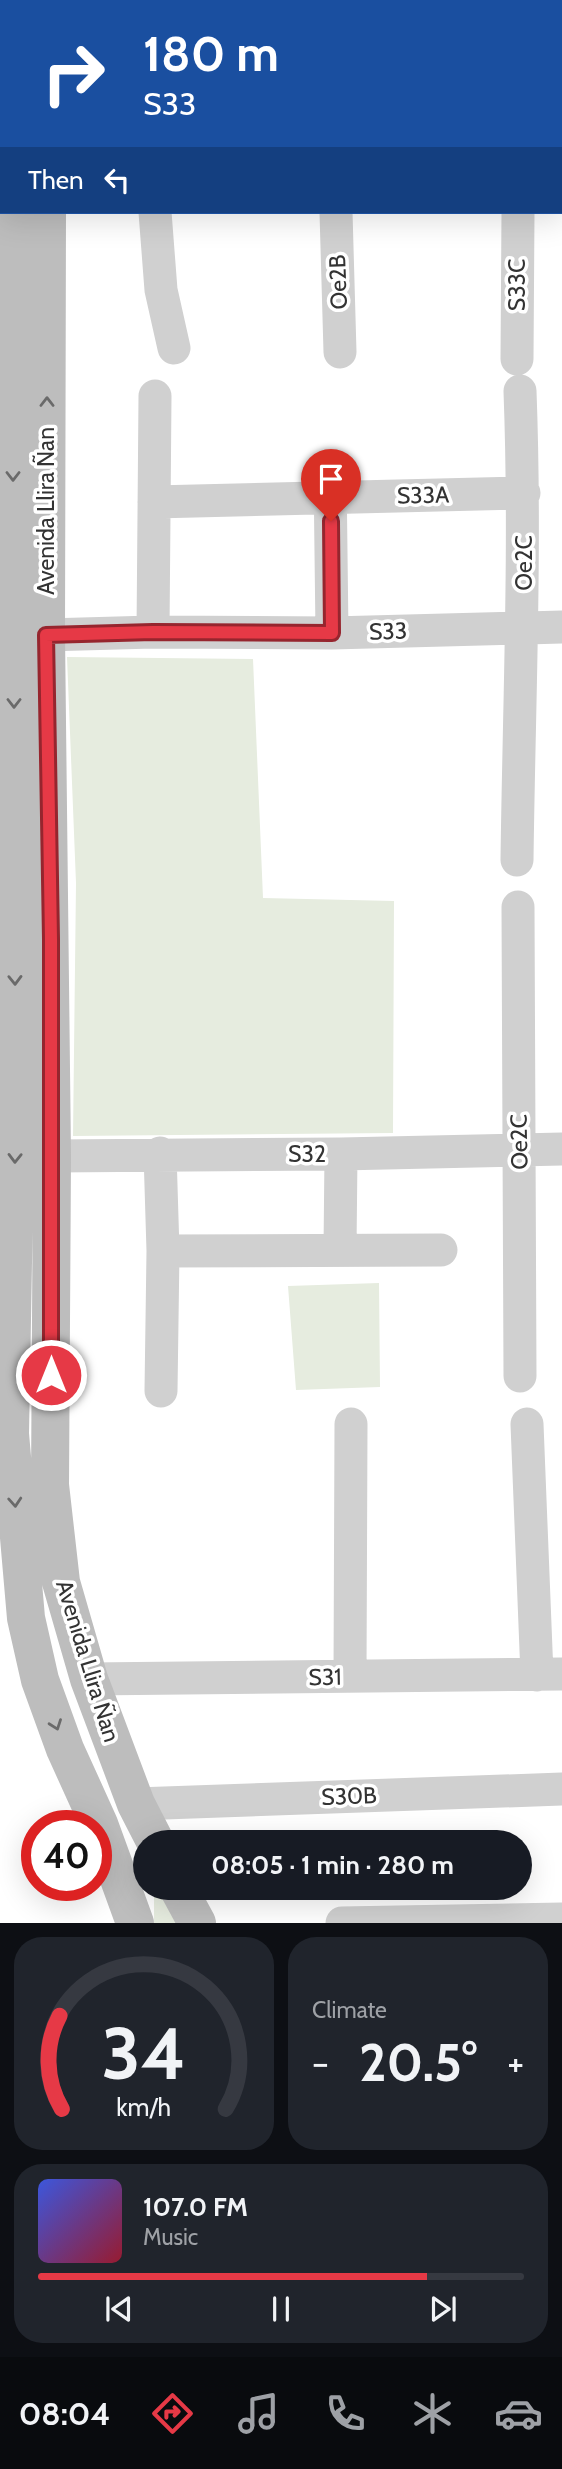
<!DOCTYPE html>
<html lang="en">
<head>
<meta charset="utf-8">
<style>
  :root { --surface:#171b24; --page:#20242c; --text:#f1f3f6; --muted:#9ea1a6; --line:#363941; --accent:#e63946 }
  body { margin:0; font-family:Cabin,sans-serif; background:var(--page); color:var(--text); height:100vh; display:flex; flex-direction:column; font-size:26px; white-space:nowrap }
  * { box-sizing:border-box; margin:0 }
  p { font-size:23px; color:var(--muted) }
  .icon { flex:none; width:38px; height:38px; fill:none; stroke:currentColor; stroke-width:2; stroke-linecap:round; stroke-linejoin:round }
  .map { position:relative; height:1923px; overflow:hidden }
  .drawer { display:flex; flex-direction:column; gap:14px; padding:14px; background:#0d0f14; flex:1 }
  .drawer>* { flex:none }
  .hud { position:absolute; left:0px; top:0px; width:564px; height:214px; box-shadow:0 7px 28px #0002; background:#1a4fa0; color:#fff; overflow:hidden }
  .speed { position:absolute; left:21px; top:1810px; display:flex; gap:14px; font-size:35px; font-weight:700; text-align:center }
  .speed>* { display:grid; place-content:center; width:91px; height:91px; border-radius:50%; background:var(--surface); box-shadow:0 7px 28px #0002; line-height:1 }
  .speed .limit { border:10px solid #d22; background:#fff; color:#111 }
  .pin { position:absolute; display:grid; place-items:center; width:60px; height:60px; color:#fff; margin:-72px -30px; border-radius:50% 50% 50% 0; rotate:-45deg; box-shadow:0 0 7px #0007 }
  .pin .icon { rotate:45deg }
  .me { position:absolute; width:77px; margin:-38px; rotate:0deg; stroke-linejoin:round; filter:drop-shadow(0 0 5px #0008) }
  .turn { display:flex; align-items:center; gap:24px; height:147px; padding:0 28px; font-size:32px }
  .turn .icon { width:91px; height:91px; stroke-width:2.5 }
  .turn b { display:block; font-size:49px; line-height:60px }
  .then { display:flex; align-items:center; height:66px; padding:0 28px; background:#0003; gap:14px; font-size:26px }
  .big { font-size:52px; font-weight:700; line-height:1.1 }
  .drawer .tile { flex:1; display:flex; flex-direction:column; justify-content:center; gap:10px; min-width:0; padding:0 24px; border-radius:28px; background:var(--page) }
  .drawer .dial { align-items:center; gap:0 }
  .dial svg { height:182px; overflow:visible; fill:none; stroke:var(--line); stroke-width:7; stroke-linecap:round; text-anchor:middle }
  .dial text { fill:var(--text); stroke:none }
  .song { display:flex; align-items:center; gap:21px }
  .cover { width:84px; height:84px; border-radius:10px; background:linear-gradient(135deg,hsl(230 70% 55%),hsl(350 70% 35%)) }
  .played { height:7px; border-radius:4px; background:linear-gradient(90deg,var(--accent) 80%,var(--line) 80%) }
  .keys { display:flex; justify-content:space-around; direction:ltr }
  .heat { display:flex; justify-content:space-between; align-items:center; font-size:38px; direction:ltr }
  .drawer .tiles { flex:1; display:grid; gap:14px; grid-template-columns:1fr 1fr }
  .tile:last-child { grid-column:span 2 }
  .trip { position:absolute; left:133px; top:1830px; width:399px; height:70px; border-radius:35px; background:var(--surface); box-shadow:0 7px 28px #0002; font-weight:700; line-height:70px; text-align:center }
  .tab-bar { display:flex; height:112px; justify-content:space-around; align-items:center; background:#090b0e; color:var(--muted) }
  .tab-bar .icon { width:49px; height:49px }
  .tab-bar .selected { color:var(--accent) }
  .tab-bar b { font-size:32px; color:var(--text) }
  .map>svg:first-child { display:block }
  .green { fill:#e6ecdf }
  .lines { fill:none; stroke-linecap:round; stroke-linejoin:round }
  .lane { stroke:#d0d0d0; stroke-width:16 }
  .street { stroke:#d0d0d0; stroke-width:33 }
  .secondary { stroke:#bdbdbd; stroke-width:38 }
  .oneway { stroke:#6a6a6a }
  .route-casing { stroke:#96252e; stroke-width:18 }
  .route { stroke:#e63946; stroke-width:12 }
  .labels { text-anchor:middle; stroke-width:7; stroke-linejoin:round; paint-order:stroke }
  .street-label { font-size:23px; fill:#333; stroke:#fff }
</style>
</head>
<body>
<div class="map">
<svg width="562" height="1923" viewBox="0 0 562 1923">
  <rect width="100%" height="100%" fill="#fff"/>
  <path class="green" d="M67 657 253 659 263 898 394 901 393 1133 73 1136 76 883Z
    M379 1283 380 1387 296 1390 288 1286Z
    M154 1888H158L179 1923H154Z"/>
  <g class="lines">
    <path class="lane" d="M0 21H2"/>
    <path class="street" d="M155 212 161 290 174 348
      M336 212 340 352
      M517 359 518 212
      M330 472 332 633
      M154 502 524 493
      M153 632 155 396
      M46 635 153 632 332 633 562 627
      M517 860C519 703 526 549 520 391
      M518 907 520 1376
      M160 1153 163 1251 161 1391
      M52 1156 341 1154 562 1149
      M340 1249 341 1154
      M163 1251 441 1250
      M527 1424 537 1675
      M350 1676 351 1424
      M89 1679 562 1674
      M136 1804 562 1789
      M342 1923 562 1919"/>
    <path class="secondary" d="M4 0V2
      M52 2V0
      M11 212 16 1090 10 1434 26 1618 40 1680 65 1749 99 1824 135 1923
      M47 212 46 635 52 1156 50 1485 61 1582 89 1679 136 1804 156 1843
      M178 1888 197 1923"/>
  </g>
  <defs><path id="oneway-chevron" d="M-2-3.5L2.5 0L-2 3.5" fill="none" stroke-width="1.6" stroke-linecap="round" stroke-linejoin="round" transform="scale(1.75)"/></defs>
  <g class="oneway">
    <use href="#oneway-chevron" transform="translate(47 402) rotate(-90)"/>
    <use href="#oneway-chevron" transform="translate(13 476) rotate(90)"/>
    <use href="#oneway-chevron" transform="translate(14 703) rotate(90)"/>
    <use href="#oneway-chevron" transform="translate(15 980) rotate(89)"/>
    <use href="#oneway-chevron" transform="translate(15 1158) rotate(91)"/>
    <use href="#oneway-chevron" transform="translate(15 1502) rotate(86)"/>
    <use href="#oneway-chevron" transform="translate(56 1725) rotate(70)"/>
  </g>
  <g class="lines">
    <defs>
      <path id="route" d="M51 1375V939L46 635 153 632 332 633 331 521"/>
    </defs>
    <use href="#route" class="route-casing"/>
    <use href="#route" class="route"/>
  </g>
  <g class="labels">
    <g class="street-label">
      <text transform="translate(338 282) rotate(-92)" y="8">Oe2B</text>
      <text transform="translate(517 285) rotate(-90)" y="8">S33C</text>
      <text transform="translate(423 495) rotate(-1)" y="8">S33A</text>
      <text transform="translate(46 511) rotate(-90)" y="8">Avenida Llira Ñan</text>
      <text transform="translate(524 563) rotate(-90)" y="8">Oe2C</text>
      <text transform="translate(388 631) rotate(-2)" y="8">S33</text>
      <text transform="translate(519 1142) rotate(-91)" y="8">Oe2C</text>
      <text x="307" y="1162">S32</text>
      <text transform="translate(88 1661) rotate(73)" y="8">Avenida Llira Ñan</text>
      <text transform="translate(325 1677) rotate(-1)" y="8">S31</text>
      <text transform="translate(349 1796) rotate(-2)" y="8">S30B</text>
    </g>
  </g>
</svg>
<div class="speed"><div class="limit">40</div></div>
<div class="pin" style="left:331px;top:521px;background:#d93025"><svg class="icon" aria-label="arrive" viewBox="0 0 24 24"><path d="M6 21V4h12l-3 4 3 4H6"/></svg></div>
<svg class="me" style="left:51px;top:1375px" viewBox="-20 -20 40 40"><circle r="17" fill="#e63946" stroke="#fff" stroke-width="3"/><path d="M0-11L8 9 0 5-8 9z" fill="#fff"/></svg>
<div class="trip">08:05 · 1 min · 280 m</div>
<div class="hud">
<div class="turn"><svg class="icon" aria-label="right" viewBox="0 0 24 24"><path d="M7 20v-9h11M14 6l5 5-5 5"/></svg><div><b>180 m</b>S33</div></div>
<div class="then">Then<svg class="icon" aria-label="left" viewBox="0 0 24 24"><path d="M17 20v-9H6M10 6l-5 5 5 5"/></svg></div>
</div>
</div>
<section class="drawer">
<div class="tiles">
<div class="tile dial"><svg viewBox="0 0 100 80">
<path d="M14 69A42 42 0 1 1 86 69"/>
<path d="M14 69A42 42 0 0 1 13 28" stroke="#e63946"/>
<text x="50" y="56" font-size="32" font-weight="700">34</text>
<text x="50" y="72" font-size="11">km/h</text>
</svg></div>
<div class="tile"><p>Climate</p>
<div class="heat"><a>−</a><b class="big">20.5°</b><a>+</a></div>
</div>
<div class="tile">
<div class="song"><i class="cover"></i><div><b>107.0 FM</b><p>Music</p></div></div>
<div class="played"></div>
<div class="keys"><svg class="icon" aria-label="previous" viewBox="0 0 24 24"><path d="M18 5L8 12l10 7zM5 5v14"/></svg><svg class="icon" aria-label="pause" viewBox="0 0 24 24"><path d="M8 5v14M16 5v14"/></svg><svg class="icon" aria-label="next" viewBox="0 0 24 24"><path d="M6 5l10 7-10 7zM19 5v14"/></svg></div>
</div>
</div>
</section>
<nav class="tab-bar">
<b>08:04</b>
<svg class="icon selected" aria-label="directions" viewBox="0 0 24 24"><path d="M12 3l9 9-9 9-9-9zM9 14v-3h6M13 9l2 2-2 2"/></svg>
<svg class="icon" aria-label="music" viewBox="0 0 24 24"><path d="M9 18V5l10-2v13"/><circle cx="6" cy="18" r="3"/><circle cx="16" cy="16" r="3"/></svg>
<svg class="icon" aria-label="phone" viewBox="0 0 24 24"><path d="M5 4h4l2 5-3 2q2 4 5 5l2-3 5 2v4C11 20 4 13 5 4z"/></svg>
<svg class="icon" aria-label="climate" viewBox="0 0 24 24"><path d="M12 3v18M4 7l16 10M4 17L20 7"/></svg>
<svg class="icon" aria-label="car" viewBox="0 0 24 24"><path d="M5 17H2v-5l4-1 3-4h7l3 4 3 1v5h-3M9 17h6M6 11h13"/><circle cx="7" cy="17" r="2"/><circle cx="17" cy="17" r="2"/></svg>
</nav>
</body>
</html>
